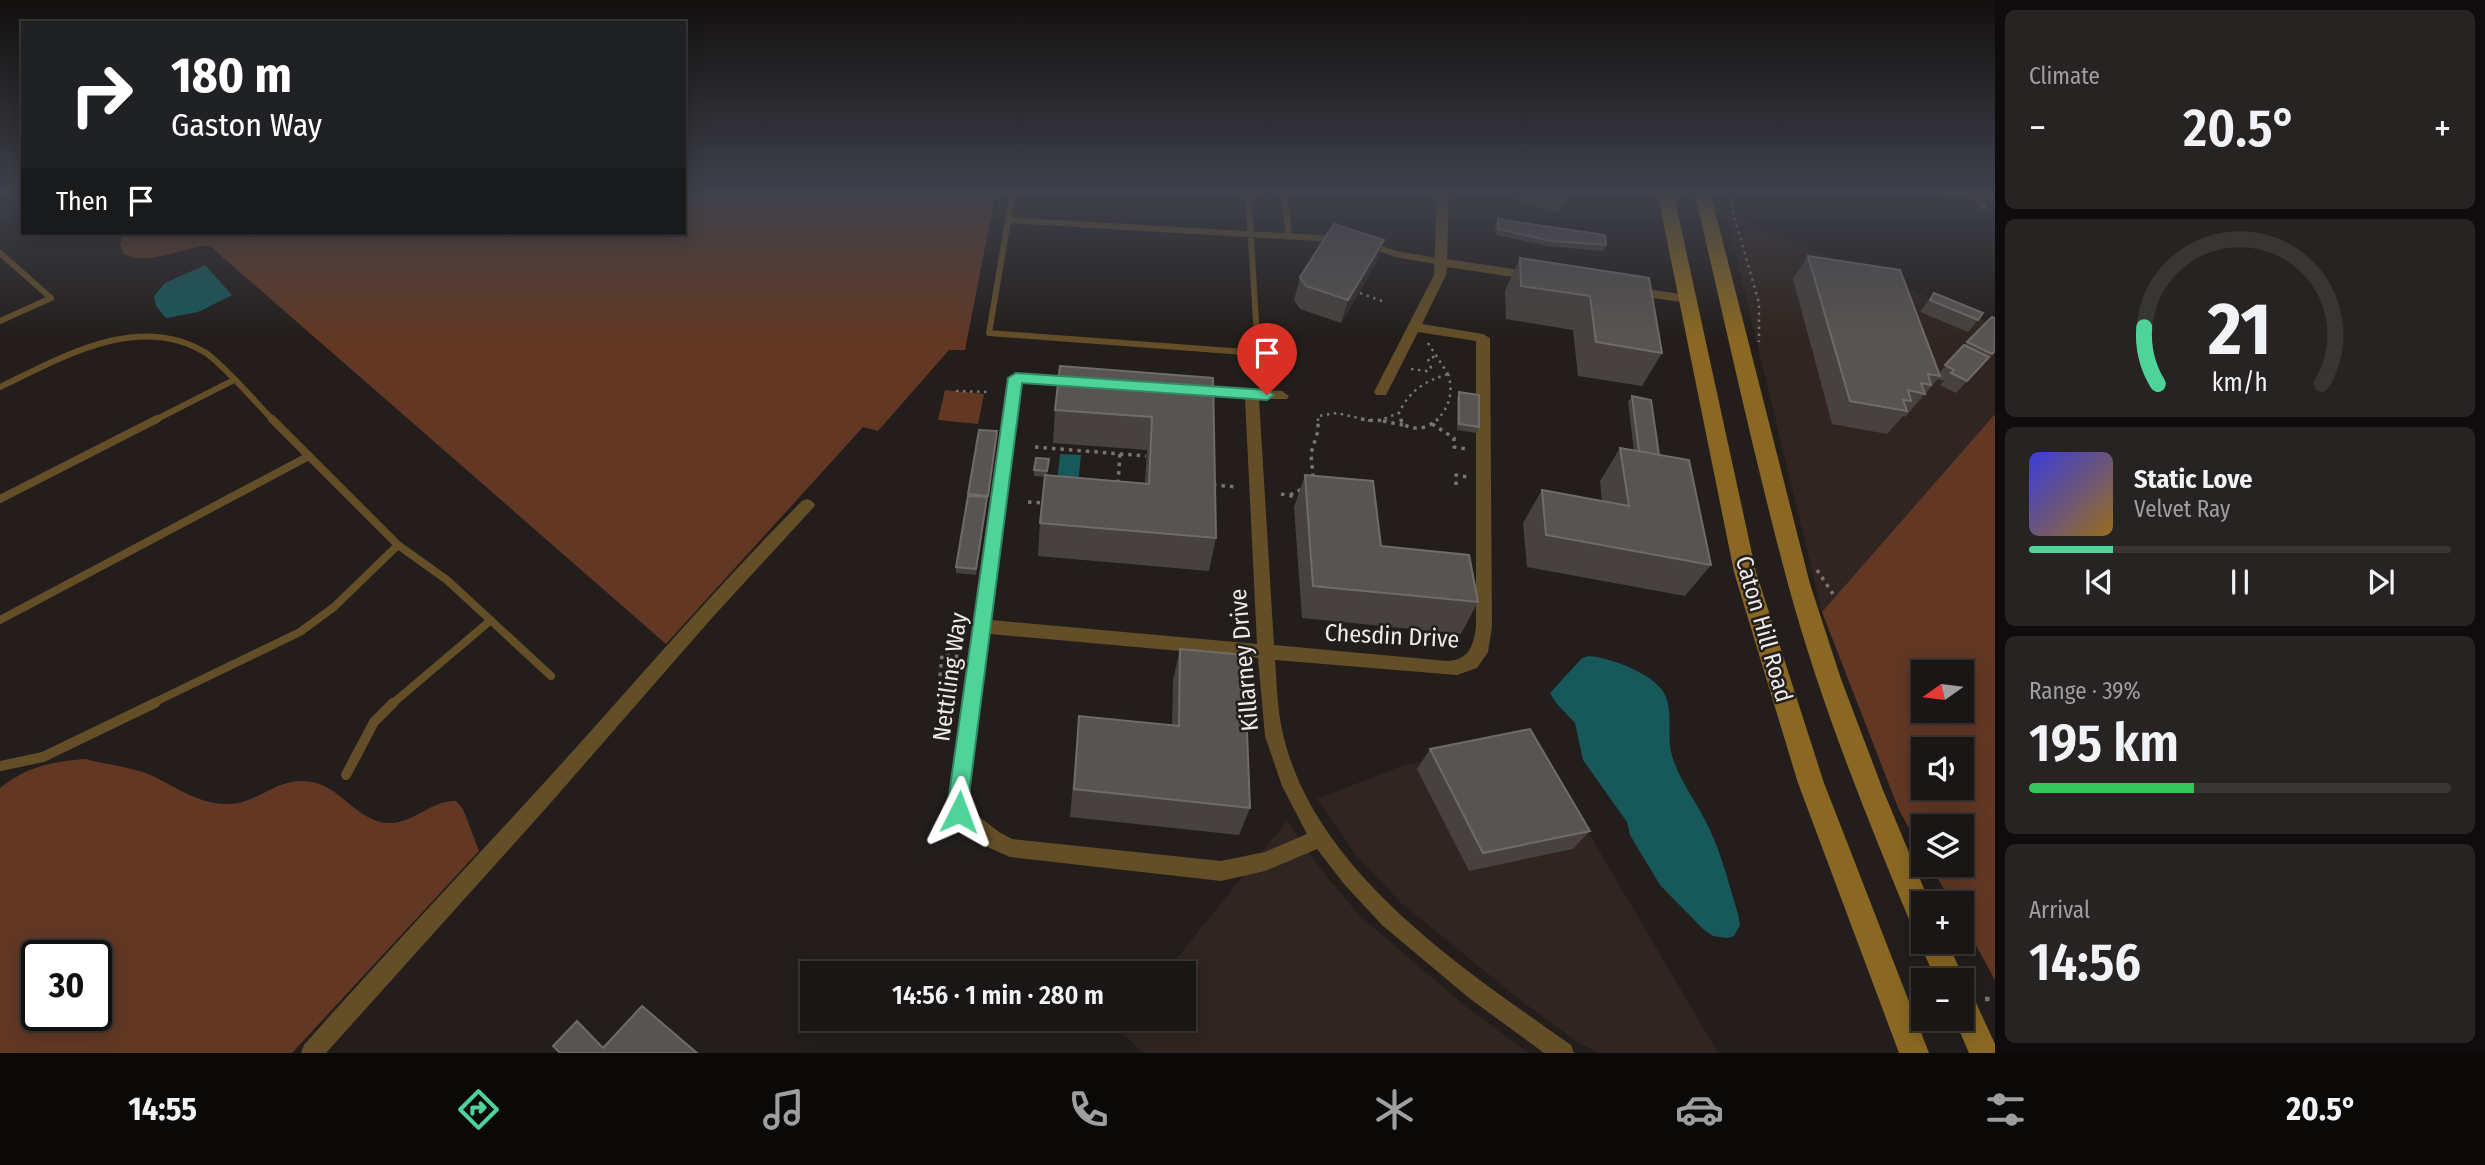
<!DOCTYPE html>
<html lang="en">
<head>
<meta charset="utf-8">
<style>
  :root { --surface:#1a1615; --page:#272322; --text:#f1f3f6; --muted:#9f9fa0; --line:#383534; --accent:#4ed399 }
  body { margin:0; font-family:"Fira Sans Condensed",sans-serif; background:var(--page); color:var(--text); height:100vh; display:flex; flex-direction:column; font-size:26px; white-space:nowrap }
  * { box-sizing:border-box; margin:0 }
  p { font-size:23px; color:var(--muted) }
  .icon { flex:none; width:38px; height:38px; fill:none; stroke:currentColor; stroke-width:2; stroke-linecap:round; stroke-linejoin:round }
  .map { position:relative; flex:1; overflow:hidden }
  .sheet { display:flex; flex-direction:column; gap:10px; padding:10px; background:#0e0c0c; width:490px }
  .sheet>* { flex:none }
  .banner { position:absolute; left:21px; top:21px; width:665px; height:214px; border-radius:0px; box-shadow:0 4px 18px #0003,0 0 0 2px var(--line); background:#202124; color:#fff; overflow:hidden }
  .needle { width:46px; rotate:256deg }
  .controls { position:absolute; left:1911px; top:660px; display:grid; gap:14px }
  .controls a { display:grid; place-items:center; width:63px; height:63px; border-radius:0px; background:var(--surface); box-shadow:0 4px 18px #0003,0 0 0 2px var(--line); font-size:35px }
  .speed { position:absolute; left:21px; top:940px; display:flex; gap:14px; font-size:35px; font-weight:700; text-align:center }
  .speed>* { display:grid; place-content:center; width:91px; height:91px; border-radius:50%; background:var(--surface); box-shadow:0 4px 18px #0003,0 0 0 2px var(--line); line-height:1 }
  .speed .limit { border:4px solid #111; border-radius:10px; background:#fff; color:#111 }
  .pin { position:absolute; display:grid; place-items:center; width:60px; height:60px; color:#fff; margin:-72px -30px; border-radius:50% 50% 50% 0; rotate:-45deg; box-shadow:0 0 7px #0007 }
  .pin .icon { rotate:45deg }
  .me { position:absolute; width:77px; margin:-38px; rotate:3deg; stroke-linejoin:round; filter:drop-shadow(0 0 5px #0008) }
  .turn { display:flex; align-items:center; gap:24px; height:147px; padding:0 35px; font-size:32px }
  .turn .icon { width:91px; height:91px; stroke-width:2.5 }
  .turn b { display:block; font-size:49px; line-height:60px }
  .then { display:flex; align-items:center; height:66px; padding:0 35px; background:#0003; gap:14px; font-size:26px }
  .big { font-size:52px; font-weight:600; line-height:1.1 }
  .sheet .tile { flex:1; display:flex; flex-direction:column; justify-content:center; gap:10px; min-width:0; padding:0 24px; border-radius:10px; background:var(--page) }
  .sheet .dial { align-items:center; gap:0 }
  .dial svg { height:182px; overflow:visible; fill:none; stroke:var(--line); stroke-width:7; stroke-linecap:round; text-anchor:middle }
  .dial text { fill:var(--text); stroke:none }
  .song { display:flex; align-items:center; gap:21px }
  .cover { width:84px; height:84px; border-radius:10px; background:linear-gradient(135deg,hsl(240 70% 55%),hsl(40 70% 35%)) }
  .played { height:7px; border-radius:4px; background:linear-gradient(90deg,var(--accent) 20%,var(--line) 20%) }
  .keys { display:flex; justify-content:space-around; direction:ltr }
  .heat { display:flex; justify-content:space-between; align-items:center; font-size:38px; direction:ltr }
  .charge { height:10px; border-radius:5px; background:linear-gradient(90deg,#34c759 39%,var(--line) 0) }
  .trip { position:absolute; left:800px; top:961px; width:396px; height:70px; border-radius:0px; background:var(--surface); box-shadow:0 4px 18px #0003,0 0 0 2px var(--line); font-weight:600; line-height:70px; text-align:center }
  .tab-bar { display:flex; height:112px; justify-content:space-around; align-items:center; background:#0a0908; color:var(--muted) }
  .tab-bar .icon { width:49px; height:49px }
  .tab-bar .active { color:var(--accent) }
  .tab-bar b { font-size:32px; color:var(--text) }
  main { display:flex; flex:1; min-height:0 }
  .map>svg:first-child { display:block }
  .built { fill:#302520 }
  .green { fill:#623824; fill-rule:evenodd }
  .water { fill:#17595b }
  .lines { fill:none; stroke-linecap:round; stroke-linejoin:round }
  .path-far2 { stroke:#787472; stroke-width:2.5; stroke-dasharray:2.5 4.5; stroke-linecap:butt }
  .path-far1 { stroke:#787472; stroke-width:3.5; stroke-dasharray:3.5 5; stroke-linecap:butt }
  .path { stroke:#787472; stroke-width:4.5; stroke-dasharray:4.5 7; stroke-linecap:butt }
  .service-far2 { stroke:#634e27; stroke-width:6 }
  .service-far1 { stroke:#634e27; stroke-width:8 }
  .service { stroke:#634e27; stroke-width:10 }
  .minor { fill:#634e27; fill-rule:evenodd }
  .secondary { fill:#8a6823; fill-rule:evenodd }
  .wall { fill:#47423f }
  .shaded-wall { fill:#312c29 }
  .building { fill:#585451; stroke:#706b69; stroke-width:2 }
  .route { fill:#4ed399; stroke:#338963; stroke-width:2 }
  .labels { text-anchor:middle; stroke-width:5; stroke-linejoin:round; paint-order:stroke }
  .street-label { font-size:24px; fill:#edeae8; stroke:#231e1c }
</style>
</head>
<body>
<main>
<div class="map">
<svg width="1995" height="1053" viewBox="0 0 1995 1053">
  <rect width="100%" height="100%" fill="#231e1c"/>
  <path class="built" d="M1726 215 1995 324V414L1822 612Z
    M1533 738 1718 1053H1599L1579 1043 1520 1000 1400 902 1356 855 1317 799 1404 765Z
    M1287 821 1323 872 1360 916 1464 1005 1528 1053H1144L1119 1031 1129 1019 1183 1018V973H1165Z"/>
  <path class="green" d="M684 191H996L965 350H949L878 431 863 427 666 644 210 246C184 246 146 267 124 254L120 244 123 233H684Z
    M945 390 984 394 978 424 938 420Z
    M1995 414V980L1962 920V903H1952L1930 865 1962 864V826H1923V853L1899 810 1822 612ZM1962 672V710H1923V672ZM1962 749V788H1923V749Z
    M86 759C107 765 133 767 153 776 177 788 199 804 227 804 260 804 277 775 312 782 340 787 357 820 386 823 413 825 430 800 456 801L463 809 479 851 292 1053H0V788C26 767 53 761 86 759ZM37 956H96V1015H37Z"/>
  <path class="water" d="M205 265 232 295 198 312 166 318 156 306 154 296 165 283Z
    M1060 454 1081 455 1077 494 1056 492Z
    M1589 656C1611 658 1652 673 1664 693 1674 711 1666 737 1672 756 1680 782 1698 804 1709 828 1722 855 1729 885 1738 914L1740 925 1734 936 1727 938 1713 936 1703 929 1660 885 1630 835 1627 822 1583 760 1575 723 1557 704 1550 693 1582 658Z"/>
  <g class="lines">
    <path class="path-far2" d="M1727 191 1759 303V342
      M1360 293 1382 301
      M1428 343 1448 374
      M1411 369 1427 371 1431 368 1428 359 1436 356
      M956 391 990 392
      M1318 421V416L1337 413 1371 421
      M1378 421 1399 413
      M1401 421 1399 413C1409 391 1425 381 1448 374
      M1436 421C1449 408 1454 392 1448 374"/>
    <path class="path-far1" d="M1361 419 1376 421 1387 419
      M1401 419 1402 424C1417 431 1426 429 1438 419
      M1383 421 1403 425
      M1432 424 1454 438V447L1467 449
      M1035 447 1146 456
      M1313 477 1311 453 1318 431V419
      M1118 483 1120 454
      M1213 485 1238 487
      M1456 485V475L1467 477
      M1281 494 1302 498
      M1290 495 1304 488
      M1028 502 1044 503
      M1817 570 1833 594
      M940 676 942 655 963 657"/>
    <path class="path" d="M1985 999H1995"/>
    <path class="service-far2" d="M1013 191 989 333 1258 353 1248 191
      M1284 191 1289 236
      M1974 191 1984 207
      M1008 220 1334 239
      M1370 245 1396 254 1442 262
      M0 253 51 298 0 321
      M0 387C61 358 139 311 206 353 225 366 256 403 274 421
      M153 421 232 381"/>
    <path class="service-far1" d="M0 499 157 419
      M398 545 447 580 551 676
      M0 620 309 456
      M151 704 300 632 334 607 398 545 272 419
      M392 704 491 620"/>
    <path class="service" d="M0 766 43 757 155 703
      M346 775 374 722 393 703"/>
    <path class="minor" d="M1437 191H1449L1447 259 1533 272 1539 276 1533 280 1447 267 1446 275 1422 324 1483 334 1490 338 1492 627 1488 652 1477 668 1457 675 1275 660C1277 684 1277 710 1283 734 1315 872 1462 968 1571 1045L1574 1053H1544L1469 998 1382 925 1344 884 1317 849 1265 871 1221 881 1010 857 985 846 952 818 948 802 1011 375 1078 377 1085 382 1078 387 1022 383 991 620 1257 644 1245 398 1192 395 1185 390 1192 385 1282 391 1289 396 1287 399H1259L1274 645 1447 661C1469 660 1473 647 1476 627V341L1418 332 1386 395H1376L1374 392 1434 275ZM990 634 1258 658 1265 736 1282 786 1307 834 1265 852 1221 861 1012 839 999 832 968 808V802Z
      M1631 287 1688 295 1695 299 1688 303 1626 294V288Z
      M807 499 812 501 815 505 812 509 711 619 547 807 326 1053H301L304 1045C379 960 457 878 533 795 623 697 708 595 802 501Z"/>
    <path class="secondary" d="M1657 191H1673L1756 572 1824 783 1929 1053H1899L1798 783 1734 572Z
      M1694 191H1710L1810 584 1841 679 1883 790 1930 903H1923V942H1947L1965 980 1962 988V980H1936L1919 942 1923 933 1913 929C1866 816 1820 702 1788 584 1753 454 1725 322 1694 191Z
      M1934 191H1995V199L1942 196Z
      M1962 990 1972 994 1995 1044V1053H1969L1954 1018H1962Z"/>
  </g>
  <path class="wall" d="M1517 191H1569L1558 212 1518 203Z
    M1498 219 1606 245 1603 251 1548 246 1496 235 1495 225Z
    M1808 256 1939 373 1967 342 1995 352 1956 393 1940 385 1944 381 1938 379 1905 417 1903 416 1887 434 1832 424 1793 279Z
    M1520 258 1649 278 1662 353 1642 386 1578 376 1573 330 1506 319 1505 291Z
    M1376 263 1341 323 1300 309 1294 300 1300 277Z
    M1934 293 1978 320 1968 332 1920 312Z
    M1213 378 1216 538 1209 571 1038 556 1040 523 1045 477 1034 476V470L1049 459 1047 475 1145 483 1147 450 1053 443 1055 410Z
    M1459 392 1479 427 1476 433 1457 430V398Z
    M1632 396 1711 565 1685 596 1527 567 1523 523 1542 490 1602 501 1600 481 1620 448 1634 451 1628 402Z
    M979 430 997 437 976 575 956 573V567Z
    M1305 475 1381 546 1478 602 1461 634 1302 618 1294 507Z
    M1180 649 1250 808 1239 835 1070 817 1079 716 1172 726 1173 680Z
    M1430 749 1590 831 1573 849 1469 871 1417 769Z"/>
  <path class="shaded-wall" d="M1384 240 1376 263 1341 323 1348 300Z
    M997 431V437L988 502V496Z
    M987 497V503L976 575V569Z"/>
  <path class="building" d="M1547 191H1566V195Z
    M1498 219 1605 235 1606 245 1551 241 1498 229Z
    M1334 224 1384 240 1348 300 1306 286 1300 277Z
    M1808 256 1900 270 1940 376 1928 374 1931 385 1921 383 1925 394 1908 390 1911 401 1903 400 1907 411 1850 401Z
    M1520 258 1649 278 1662 353 1596 342 1590 296 1521 286Z
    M1934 293 1983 313 1978 320 1930 300Z
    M1992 317 1995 318V351L1992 354 1967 342Z
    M1964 345 1989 357 1967 381 1951 373 1954 370 1945 365Z
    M1060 366 1213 378 1216 538 1040 523 1045 475 1149 484 1152 417 1055 410Z
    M1459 392 1479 395V427L1459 424Z
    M1632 396 1651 400 1659 455 1639 451Z
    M979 430 997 431 988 496 968 494Z
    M1620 448 1689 460 1711 565 1546 535 1542 490 1629 506Z
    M1036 458 1049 459 1047 471 1034 470Z
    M1305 475 1373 481 1381 546 1469 555 1478 602 1313 586Z
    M968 496 987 497 976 569 956 567Z
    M1180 649 1244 655 1250 808 1074 789 1079 716 1179 726Z
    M1530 729 1590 831 1483 853 1430 749Z
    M642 1006 697 1053H560L553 1046 577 1021 603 1048Z"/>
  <linearGradient id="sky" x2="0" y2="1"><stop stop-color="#13100f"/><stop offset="0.57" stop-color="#3f414b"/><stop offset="1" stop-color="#3f414b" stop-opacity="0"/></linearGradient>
  <rect width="1995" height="338" fill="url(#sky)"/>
  <path class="route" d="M1016 373 1267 390 1274 395 1267 400 1022 383 968 802 969 812 966 818 959 821 953 818 948 802 1008 378Z"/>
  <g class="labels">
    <g class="street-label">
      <text transform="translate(1764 629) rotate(74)" y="8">Caton Hill Road</text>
      <text transform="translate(1392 636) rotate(3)" y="8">Chesdin Drive</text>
      <text transform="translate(1244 660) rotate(-95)" y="8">Killarney Drive</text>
      <text transform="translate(950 677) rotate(-82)" y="8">Nettiling Way</text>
    </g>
  </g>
</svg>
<div class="controls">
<a><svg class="needle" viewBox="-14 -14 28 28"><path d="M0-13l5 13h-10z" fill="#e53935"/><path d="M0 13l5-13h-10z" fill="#9f9fa0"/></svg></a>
<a><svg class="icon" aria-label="sound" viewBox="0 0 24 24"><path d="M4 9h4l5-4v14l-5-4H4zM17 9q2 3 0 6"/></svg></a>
<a><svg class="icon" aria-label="layers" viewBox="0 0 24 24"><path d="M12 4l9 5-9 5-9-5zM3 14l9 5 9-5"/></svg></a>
<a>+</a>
<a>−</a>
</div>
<div class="speed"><div class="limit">30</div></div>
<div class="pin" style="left:1267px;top:395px;background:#d93025"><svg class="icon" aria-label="arrive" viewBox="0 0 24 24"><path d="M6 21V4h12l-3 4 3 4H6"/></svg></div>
<svg class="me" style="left:959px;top:812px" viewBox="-20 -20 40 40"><path d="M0-17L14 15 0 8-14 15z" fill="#4ed399" stroke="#fff" stroke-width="4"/></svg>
<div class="trip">14:56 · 1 min · 280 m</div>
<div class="banner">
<div class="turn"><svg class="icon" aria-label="right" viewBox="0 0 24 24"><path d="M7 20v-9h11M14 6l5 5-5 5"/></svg><div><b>180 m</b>Gaston Way</div></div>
<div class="then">Then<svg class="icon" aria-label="arrive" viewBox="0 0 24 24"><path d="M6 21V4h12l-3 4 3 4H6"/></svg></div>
</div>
</div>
<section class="sheet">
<div class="tile"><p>Climate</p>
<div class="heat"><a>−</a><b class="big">20.5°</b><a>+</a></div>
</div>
<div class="tile dial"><svg viewBox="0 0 100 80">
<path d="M14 69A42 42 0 1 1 86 69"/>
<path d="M14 69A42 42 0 0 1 8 44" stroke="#4ed399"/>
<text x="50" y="56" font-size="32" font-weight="700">21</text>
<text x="50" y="72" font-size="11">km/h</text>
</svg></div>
<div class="tile">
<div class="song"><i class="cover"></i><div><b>Static Love</b><p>Velvet Ray</p></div></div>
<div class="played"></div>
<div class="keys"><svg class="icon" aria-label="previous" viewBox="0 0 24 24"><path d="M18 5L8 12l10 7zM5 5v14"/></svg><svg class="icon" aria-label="pause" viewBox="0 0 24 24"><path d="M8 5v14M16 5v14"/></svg><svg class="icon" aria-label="next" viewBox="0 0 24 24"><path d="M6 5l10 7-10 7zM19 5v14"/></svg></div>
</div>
<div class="tile"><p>Range · 39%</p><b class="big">195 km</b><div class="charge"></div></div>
<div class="tile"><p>Arrival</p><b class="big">14:56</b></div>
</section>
</main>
<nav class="tab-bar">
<b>14:55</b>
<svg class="icon active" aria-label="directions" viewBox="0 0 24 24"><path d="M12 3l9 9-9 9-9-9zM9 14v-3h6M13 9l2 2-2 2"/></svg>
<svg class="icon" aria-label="music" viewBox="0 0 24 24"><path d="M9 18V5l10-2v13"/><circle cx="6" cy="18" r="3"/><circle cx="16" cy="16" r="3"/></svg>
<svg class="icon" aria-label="phone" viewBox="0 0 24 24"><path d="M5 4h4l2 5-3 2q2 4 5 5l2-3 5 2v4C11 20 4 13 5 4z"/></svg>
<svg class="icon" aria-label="climate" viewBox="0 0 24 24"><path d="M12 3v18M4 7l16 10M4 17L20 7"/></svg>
<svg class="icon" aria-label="car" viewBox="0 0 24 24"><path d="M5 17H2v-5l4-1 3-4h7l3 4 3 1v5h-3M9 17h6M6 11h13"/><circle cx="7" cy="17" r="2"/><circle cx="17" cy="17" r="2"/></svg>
<svg class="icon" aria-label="filters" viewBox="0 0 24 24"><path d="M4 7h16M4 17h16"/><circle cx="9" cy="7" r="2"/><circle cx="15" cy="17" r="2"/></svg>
<b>20.5°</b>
</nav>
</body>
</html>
